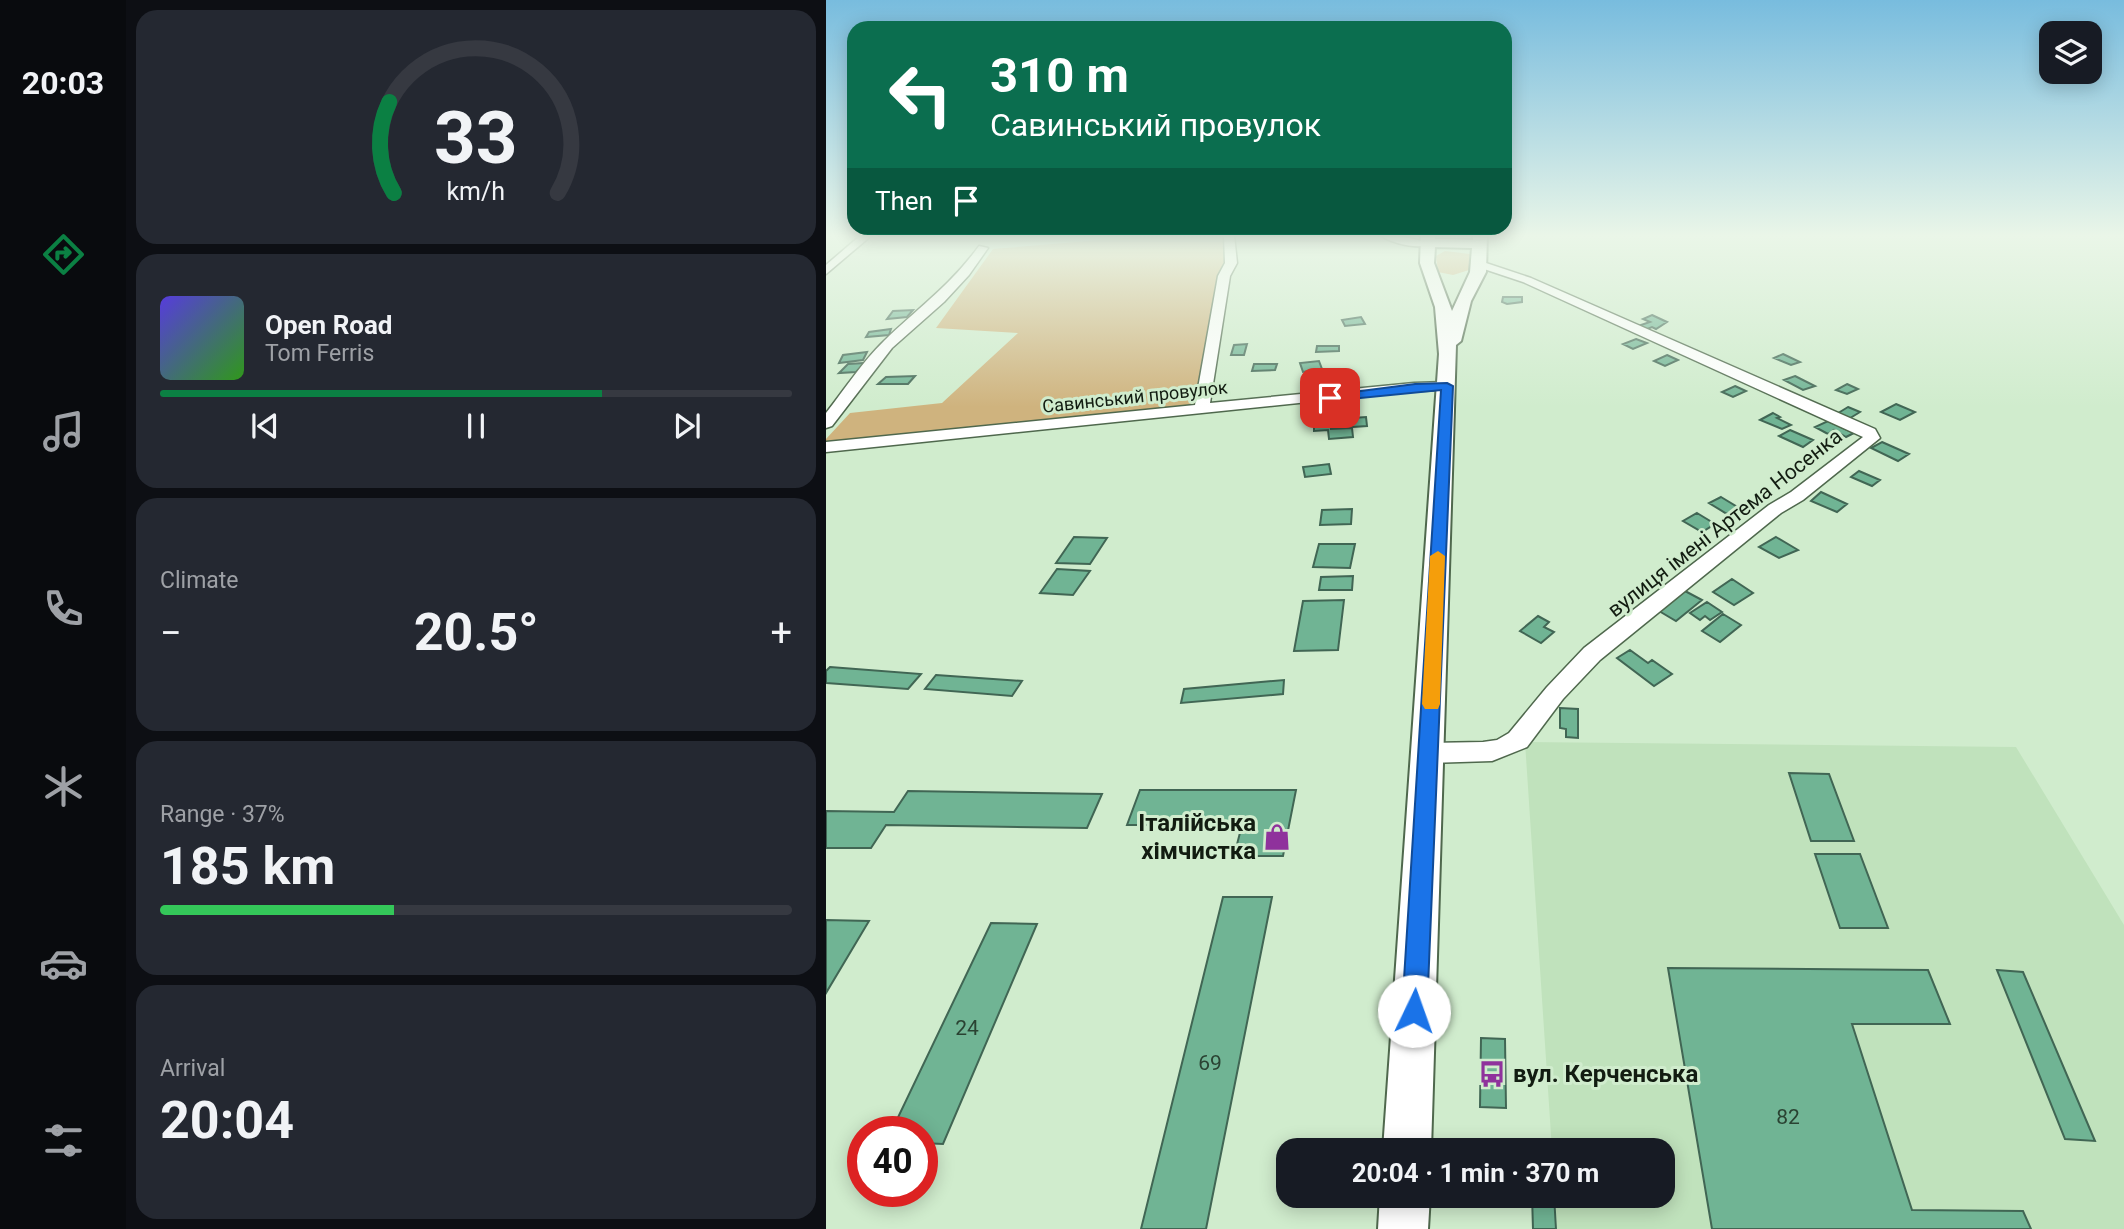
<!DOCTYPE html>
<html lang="en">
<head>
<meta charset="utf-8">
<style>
  :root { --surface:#171b24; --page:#242831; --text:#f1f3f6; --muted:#9ea1a6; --line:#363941; --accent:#0b8043 }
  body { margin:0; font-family:Roboto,sans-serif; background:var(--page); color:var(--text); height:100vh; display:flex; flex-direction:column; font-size:26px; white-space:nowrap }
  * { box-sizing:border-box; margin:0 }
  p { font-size:23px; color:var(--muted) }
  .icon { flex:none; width:38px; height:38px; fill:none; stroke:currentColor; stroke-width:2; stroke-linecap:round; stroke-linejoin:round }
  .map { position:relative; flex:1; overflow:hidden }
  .details { display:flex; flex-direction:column; gap:10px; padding:10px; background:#0d0f14; width:700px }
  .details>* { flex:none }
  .top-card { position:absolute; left:21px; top:21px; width:665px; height:214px; border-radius:21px; box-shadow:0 4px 18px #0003; background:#0b6e4f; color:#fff; overflow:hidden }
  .buttons { position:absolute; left:1213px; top:21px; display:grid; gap:14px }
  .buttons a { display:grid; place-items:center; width:63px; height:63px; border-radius:14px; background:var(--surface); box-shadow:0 4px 18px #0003; font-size:35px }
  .speed { position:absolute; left:21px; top:1116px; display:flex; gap:14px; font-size:35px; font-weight:700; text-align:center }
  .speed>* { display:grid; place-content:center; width:91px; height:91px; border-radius:50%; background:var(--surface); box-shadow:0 4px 18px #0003; line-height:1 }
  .speed .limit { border:10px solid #d22; background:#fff; color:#111 }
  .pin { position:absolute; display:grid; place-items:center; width:60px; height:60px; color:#fff; margin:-30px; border-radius:14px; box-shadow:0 4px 10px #0006 }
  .me { position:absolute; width:77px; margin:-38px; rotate:3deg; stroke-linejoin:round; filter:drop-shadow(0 0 5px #0008) }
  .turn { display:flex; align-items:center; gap:24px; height:147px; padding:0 28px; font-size:32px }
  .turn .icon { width:91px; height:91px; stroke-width:2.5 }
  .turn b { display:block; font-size:49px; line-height:60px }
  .then { display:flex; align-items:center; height:66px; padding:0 28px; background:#0003; gap:14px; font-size:26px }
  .big { font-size:52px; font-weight:700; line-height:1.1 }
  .details .card { flex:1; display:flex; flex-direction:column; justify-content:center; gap:10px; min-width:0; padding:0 24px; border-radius:21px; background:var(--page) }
  .details .dial { align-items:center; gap:0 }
  .dial svg { height:182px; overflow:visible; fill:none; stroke:var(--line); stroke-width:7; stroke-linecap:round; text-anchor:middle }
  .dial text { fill:var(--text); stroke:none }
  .song { display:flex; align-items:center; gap:21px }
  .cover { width:84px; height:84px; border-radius:10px; background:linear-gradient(135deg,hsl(250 70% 55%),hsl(110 70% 35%)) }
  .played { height:7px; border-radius:4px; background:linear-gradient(90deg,var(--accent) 70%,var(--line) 70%) }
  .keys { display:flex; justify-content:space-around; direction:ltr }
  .heat { display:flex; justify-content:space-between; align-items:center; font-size:38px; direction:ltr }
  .charge { height:10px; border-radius:5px; background:linear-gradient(90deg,#34c759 37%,var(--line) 0) }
  .trip { position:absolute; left:450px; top:1138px; width:399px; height:70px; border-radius:21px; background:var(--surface); box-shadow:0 4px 18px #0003; font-weight:700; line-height:70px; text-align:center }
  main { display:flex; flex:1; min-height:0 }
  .tab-bar { display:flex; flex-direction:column; width:126px; justify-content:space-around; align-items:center; background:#090b0e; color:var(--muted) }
  .tab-bar .icon { width:49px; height:49px }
  .tab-bar .on { color:var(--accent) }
  .tab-bar b { font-size:32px; color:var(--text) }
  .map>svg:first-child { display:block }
  .built { fill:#c0e2bc }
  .green { fill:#cfb37e }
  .building { fill:#70b494; stroke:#416654; stroke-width:2 }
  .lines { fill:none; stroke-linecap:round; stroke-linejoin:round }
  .minor-casing { stroke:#4f684d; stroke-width:3 }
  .tertiary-casing { stroke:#4f684d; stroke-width:4 }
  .minor { fill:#fff; fill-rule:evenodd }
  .tertiary { fill:#fff; fill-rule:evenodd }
  .route { fill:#1a73e8; stroke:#114b97; stroke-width:2 }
  .slow { fill:#f59e0b }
  .labels { text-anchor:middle; stroke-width:6; stroke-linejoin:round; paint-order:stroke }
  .far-street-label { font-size:18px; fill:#121c11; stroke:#d0eccd }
  .street-label { font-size:21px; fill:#121c11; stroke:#d0eccd }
  .near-number-label { font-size:21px; fill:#2a4232 }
  .near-poi-label { font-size:24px; font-weight:bold; fill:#121c11; stroke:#d0eccd; text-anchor:end }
</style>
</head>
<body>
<main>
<nav class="tab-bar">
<b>20:03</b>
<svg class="icon on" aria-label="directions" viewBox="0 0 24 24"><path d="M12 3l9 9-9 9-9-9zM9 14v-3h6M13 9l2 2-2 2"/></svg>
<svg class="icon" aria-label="music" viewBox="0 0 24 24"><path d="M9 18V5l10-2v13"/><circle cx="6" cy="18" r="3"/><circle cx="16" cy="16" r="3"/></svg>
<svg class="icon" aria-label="phone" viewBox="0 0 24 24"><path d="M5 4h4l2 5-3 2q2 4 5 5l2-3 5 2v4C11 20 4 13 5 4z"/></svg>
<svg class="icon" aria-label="climate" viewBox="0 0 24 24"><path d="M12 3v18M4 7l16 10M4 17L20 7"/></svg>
<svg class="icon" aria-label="car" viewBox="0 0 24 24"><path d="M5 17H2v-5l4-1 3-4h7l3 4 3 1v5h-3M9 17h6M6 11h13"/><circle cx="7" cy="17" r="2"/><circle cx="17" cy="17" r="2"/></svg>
<svg class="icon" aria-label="filters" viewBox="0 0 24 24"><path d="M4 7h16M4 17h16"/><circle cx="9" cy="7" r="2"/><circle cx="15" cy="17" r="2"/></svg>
</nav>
<section class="details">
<div class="card dial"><svg viewBox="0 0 100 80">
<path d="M14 69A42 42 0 1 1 86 69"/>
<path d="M14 69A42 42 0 0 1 12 29" stroke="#0b8043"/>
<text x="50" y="56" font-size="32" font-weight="700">33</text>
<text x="50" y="72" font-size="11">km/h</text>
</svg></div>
<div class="card">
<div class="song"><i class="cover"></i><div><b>Open Road</b><p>Tom Ferris</p></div></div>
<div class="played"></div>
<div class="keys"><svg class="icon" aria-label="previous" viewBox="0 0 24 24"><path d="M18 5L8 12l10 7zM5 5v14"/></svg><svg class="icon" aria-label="pause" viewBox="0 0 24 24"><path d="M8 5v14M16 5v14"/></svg><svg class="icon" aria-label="next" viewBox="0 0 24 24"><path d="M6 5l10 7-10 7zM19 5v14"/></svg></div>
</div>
<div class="card"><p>Climate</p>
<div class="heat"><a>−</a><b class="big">20.5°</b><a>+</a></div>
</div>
<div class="card"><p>Range · 37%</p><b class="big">185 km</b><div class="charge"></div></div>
<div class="card"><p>Arrival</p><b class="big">20:04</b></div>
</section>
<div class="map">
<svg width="1298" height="1229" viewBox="0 0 1298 1229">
  <rect width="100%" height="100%" fill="#d0eccd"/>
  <path class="built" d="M699 742 1190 747 1298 925V1229H731L729 1195H836V1150H726Z"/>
  <path class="green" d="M334 235H398L401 264 374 404 0 443V439L24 413 116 403 192 333 110 328 167 249Z
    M619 251 644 254 643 270 627 275 612 272 610 256Z"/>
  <path class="building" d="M677 297H696V302L681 304 676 302Z
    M87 310 81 317 61 319 67 311Z
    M826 315 841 322 830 329 826 327 819 330 812 326 824 322 817 319Z
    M535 317 539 324 519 326 516 320Z
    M65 329 63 335 40 337 43 332Z
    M810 339 821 343 807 349 797 344Z
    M421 344 418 355H405L408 345Z
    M491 346H513V351L490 352Z
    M41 352 37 360 13 363 17 355Z
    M957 354 974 362 965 365 948 358Z
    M841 355 852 360 839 366 828 361Z
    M493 361 496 369 477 372 474 363Z
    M39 363 30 372 13 373 22 364Z
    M428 364H451L449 370 426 371Z
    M89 376 82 384H52L60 377Z
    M969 376 989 386 977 390 958 380Z
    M526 378V384L506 385V379Z
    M1021 384 1032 389 1021 394 1010 390Z
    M909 386 920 391 907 397 896 392Z
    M1070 404 1089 412 1074 420 1055 412Z
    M1022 407 1034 412 1021 420 1009 415Z
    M947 413 954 417 951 418 965 425 956 429 934 420Z
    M540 417 541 426 512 428V419Z
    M505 420V429L526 428 527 437 503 439 502 430 488 431V421Z
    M1002 421 1028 433 1020 437 1008 430 1002 434 989 427Z
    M964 430 987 440 977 447 953 436Z
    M1056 442 1083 454 1072 461 1045 448Z
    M503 464 505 474 479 477 477 467Z
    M1033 471 1054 480 1046 486 1025 477Z
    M995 492 1021 504 1011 512 985 501Z
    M895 497 913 508 901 514 883 503Z
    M526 509 525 524 494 525 496 510Z
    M871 513 889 524 876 532 857 521Z
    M248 537 281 538 264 564 230 563Z
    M950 537 972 550 953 558 933 547Z
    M493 544H529L524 568 487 567Z
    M231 569 264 571 247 595 214 593Z
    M527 576 526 590H493L495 577Z
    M906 579 927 593 908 605 887 592Z
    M859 591 876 600 850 621 833 611Z
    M518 600 512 650 468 651 477 601Z
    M881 602 896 612 884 620 879 616 874 620 864 613Z
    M897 614 915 625 894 642 876 631Z
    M712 616 723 622 718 627 728 632 715 643 694 631Z
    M804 650 822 663 826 660 846 674 828 686 791 658Z
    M4 667 95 674 82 689 0 683V671Z
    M110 675 196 681 186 696 99 689Z
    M458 680 457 694 355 703 358 689Z
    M734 708 752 709V738L740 737V729L734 728Z
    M963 773 1003 774 1028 841H985Z
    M314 790H470L457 856H408L416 825H301Z
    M82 791 276 794 261 828 60 825 45 848H0V811L68 812Z
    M989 854H1034L1062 928H1014Z
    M397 897H446L380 1229H315Z
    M0 920 43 921 0 993Z
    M165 923 211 924 117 1144 96 1143V1132H65Z
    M842 968 1102 970 1124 1024H1026L1086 1210 1197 1211 1205 1229H886Z
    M1171 970 1197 972 1269 1141 1239 1139Z
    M655 1038 679 1039 680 1108 654 1107Z
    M706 1195H728L730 1229H707Z"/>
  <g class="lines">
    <defs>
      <path id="minor" d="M35 235H46L0 274V265Z
        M398 235H408L411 263 404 276 384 403 588 383 621 382 628 386 621 390 588 391 0 452V442L369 405 392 276 399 263Z
        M554 235H568L606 243C594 251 565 243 554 235Z
        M153 246 162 248 143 275 118 302 66 348 6 426 0 428V413C19 389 36 362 58 341 92 308 125 285 153 246Z
        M649 262H657L705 278 1049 429 1054 438 977 500 955 513 774 660 737 699 701 747 666 761 603 763 594 760 591 753 594 746 603 743 657 742 671 740 683 733 721 687 758 648 943 505 965 492 1037 437 697 282 649 266Z"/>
      <path id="tertiary" d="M595 235H609V239L647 240V235H661L660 272 645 301 635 341 630 345 605 1150H557L613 354 609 307 594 263ZM609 247 646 248 644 272 626 311 608 263Z
        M554 1195H604L602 1229H552Z"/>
    </defs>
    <use href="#minor" class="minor-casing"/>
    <use href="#tertiary" class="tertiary-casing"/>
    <use href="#minor" class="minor"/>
    <use href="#tertiary" class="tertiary"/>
  </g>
  <linearGradient id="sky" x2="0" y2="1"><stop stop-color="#78bcde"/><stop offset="0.58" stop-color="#eaf6e8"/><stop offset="1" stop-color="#eaf6e8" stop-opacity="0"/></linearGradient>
  <rect width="1298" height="407" fill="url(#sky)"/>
  <path class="route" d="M621 383 627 386 601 1011 597 1020 588 1023 580 1020 576 1011 615 390 504 401 498 398 504 395 589 384Z"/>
  <path class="slow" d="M612 551 619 556 614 704 612 709H599L596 704 604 556Z"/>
  <defs>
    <symbol id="shop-bare" viewBox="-9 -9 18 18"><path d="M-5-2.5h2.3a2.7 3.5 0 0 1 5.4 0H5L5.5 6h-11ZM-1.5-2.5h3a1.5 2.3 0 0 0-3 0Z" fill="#8f329c" stroke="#d0eccd" stroke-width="2.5" paint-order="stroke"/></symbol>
    <symbol id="bus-bare" viewBox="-9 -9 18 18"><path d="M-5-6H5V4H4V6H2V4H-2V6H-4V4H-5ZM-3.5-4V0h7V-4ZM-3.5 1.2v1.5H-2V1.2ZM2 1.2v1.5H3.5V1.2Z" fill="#8f329c" stroke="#d0eccd" stroke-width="2.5" paint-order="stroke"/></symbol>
  </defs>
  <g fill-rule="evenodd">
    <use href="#shop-bare" x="432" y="818" width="38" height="38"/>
    <use href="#bus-bare" x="647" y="1055" width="38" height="38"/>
  </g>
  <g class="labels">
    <g class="far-street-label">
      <text transform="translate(309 397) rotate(-6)" y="6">Савинський провулок</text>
    </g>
    <g class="street-label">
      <text transform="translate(899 523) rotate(-38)" y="7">вулиця імені Артема Носенка</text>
    </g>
    <g class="near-number-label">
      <text x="141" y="1035">24</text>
      <text x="384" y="1070">69</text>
      <text x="962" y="1124">82</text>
    </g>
    <g class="near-poi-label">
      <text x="430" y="831">Італійська<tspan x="430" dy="28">хімчистка</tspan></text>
      <text x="687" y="1082" text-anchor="start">вул. Керченська</text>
    </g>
  </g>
</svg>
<div class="buttons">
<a><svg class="icon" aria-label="layers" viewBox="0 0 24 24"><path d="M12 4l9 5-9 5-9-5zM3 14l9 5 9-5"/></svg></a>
</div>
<div class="speed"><div class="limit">40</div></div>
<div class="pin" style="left:504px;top:398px;background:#d93025"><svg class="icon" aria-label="arrive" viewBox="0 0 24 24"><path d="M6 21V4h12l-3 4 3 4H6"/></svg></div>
<svg class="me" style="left:588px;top:1011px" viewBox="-20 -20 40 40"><circle r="19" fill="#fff"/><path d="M0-13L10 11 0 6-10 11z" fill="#1a73e8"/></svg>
<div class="trip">20:04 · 1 min · 370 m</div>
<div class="top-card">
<div class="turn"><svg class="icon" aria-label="left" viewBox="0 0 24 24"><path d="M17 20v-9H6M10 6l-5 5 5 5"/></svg><div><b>310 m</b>Савинський провулок</div></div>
<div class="then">Then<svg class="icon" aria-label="arrive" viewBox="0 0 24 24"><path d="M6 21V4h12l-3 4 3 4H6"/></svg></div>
</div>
</div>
</main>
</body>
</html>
